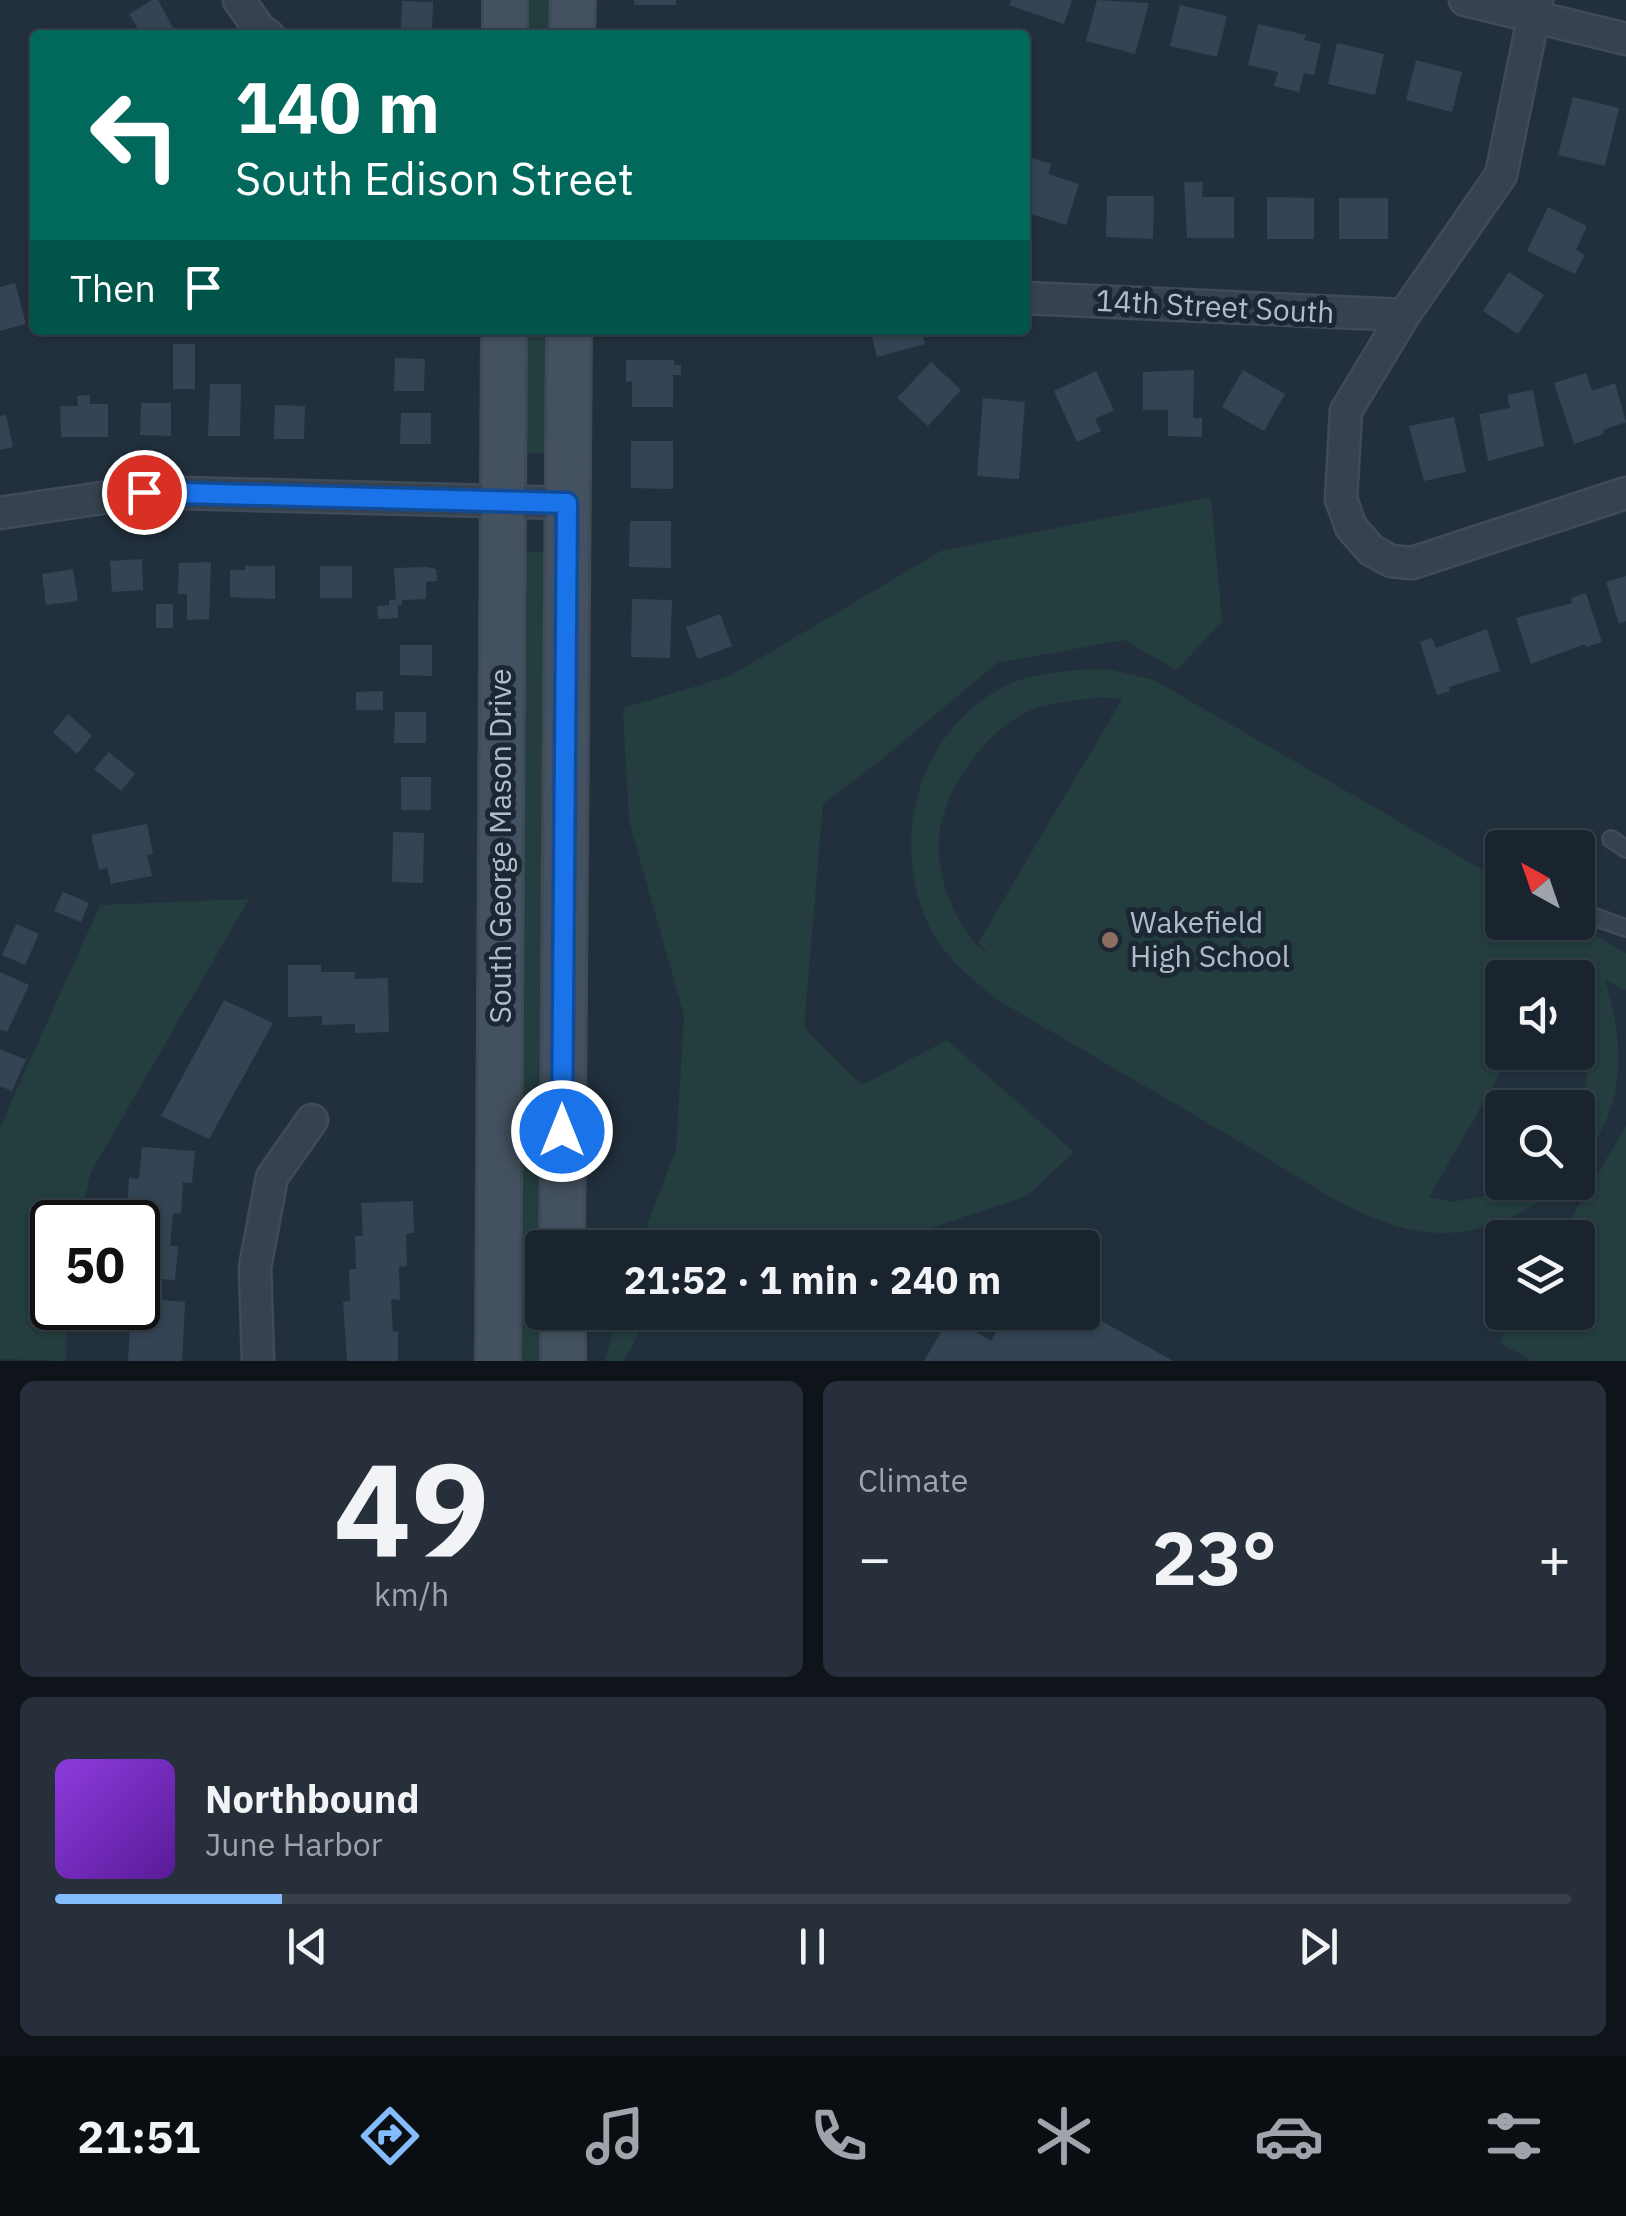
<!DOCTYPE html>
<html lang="en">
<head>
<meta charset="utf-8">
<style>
  :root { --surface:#1a242e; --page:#27303a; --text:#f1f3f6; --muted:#9fa4aa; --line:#38414a; --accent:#84bcfb }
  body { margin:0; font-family:"IBM Plex Sans",sans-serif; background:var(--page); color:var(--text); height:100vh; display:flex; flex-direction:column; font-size:38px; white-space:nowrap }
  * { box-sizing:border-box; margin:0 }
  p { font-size:32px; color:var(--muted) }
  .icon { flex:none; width:55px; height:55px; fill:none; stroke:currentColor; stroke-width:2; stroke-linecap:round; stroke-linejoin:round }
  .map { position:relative; height:1361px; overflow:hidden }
  .side { display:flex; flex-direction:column; gap:20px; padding:20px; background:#0e1419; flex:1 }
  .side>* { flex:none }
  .top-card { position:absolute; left:30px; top:30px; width:1000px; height:305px; border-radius:10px; box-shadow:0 2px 8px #0004,0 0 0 2px var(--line); background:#00695c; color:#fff; overflow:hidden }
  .needle { width:65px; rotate:320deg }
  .buttons { position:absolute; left:1485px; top:830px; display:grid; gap:20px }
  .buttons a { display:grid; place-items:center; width:110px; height:110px; border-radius:10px; background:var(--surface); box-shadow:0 2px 8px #0004,0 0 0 2px var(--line); font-size:50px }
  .speed { position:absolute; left:30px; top:1200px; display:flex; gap:20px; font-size:50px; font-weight:700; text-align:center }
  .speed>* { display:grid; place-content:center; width:130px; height:130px; border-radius:50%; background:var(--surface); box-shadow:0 2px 8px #0004,0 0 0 2px var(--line); line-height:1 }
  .speed .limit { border:5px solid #111; border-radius:15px; background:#fff; color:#111 }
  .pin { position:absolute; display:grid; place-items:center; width:85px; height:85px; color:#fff; margin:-42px; border:5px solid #fff; border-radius:50%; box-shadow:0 2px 10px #0007 }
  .me { position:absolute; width:110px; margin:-55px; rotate:0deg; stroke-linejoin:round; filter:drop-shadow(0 0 8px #0008) }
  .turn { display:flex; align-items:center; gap:35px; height:210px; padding:0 40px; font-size:45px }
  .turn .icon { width:130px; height:130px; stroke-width:2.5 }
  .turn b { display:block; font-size:70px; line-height:85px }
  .then { display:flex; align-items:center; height:95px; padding:0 40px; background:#0003; gap:20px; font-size:38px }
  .big { font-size:75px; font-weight:800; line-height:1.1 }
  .side .card { flex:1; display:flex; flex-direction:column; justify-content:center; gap:15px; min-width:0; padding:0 35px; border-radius:15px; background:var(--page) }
  .side .dial { align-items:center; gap:0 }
  .dial b { font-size:130px; line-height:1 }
  .song { display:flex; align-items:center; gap:30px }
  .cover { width:120px; height:120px; border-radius:15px; background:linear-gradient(135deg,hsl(270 70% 55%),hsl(270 70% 35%)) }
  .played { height:10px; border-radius:5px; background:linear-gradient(90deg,var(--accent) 15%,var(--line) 15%) }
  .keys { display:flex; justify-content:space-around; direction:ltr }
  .heat { display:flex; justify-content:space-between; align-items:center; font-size:55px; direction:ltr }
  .side .tiles { flex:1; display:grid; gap:20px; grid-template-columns:1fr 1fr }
  .card:last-child { grid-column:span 2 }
  .trip { position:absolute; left:525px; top:1230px; width:575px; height:100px; border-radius:10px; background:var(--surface); box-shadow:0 2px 8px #0004,0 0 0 2px var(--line); font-weight:800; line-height:100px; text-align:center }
  .tab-bar { display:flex; height:160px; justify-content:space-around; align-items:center; background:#0a0e12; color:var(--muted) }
  .tab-bar .icon { width:70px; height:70px }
  .tab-bar .selected { color:var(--accent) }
  .tab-bar b { font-size:45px; color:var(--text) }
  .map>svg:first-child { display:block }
  .green { fill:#243d3e; fill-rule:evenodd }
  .building { fill:#344454 }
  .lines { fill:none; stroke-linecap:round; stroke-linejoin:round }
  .service-casing { stroke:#3f4b56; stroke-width:20 }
  .minor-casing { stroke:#3f4b56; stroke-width:35 }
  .secondary-casing { stroke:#3f4b56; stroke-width:48 }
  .service { stroke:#36424d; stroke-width:15 }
  .minor { stroke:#36424d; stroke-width:30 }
  .secondary { stroke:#445160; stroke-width:42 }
  .route-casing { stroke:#114b97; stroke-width:25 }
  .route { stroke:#1a73e8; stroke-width:18 }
  .education-dot { fill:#8d6e63; stroke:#1b2732; stroke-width:4 }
  .labels { text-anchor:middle; stroke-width:10; stroke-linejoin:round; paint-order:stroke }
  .street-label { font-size:30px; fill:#b2bcc9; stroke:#1b2732 }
  .poi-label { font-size:30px; fill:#b2bcc9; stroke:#1b2732; text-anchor:start }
</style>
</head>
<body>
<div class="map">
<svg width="1626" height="1361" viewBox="0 0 1626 1361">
  <rect width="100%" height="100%" fill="#22303d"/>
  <path class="green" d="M523 0H554L553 35H522Z
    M521 330H551L550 453H520Z
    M1211 497 1222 621 1177 670 1124 640 997 663 881 760 823 804 804 1028 862 1085 947 1040 1074 1152 1027 1196 933 1227 913 1247H639L676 1149 684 1015 629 821 623 708 730 676 941 551Z
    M549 551 544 1361H515L520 553Z
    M1108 669 1154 680 1502 881V922L1573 923 1626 953V990L1605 980C1626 1049 1626 1108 1578 1165V1112L1586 1085 1588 1048 1578 1001V978L1567 977 1562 967 1555 977 1502 978V1052L1512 1053 1429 1197 1452 1202 1484 1196 1511 1183H1560C1521 1223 1456 1244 1400 1227 1347 1212 1299 1177 1252 1149 1167 1099 1081 1049 996 999 971 978 943 956 929 926 889 841 917 732 1003 687 1034 671 1074 670 1108 669ZM1101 697 1122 699 978 943 990 956C957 932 936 879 939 838 943 789 986 729 1032 710 1053 702 1079 700 1101 697Z
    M249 899 91 1172 79 1222H52V1308H68L66 1361 0 1359V1127L100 905Z
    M1626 1126V1361H1532L1499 1342 1516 1313 1578 1312V1238L1560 1237Z
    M618 1313H650L624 1361H605Z"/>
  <path class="building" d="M152 0H158L177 35H142L129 14Z
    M634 0H676V5H634Z
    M1011 0H1072L1064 24 1009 5Z
    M1097 0 1149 3 1135 54 1086 41Z
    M402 1 433 2 432 31H401Z
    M1180 5 1227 16 1217 57 1170 46Z
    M1258 24 1306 35 1304 40 1321 44 1314 75 1304 73 1299 92 1274 86 1278 72 1248 65Z
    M1337 43 1384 54 1375 95 1328 84Z
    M1416 60 1462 72 1452 112 1406 100Z
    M1573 97 1619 108 1605 166 1558 155Z
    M1027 156 1051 164 1048 174 1079 184 1066 225 1025 212Z
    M1184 182H1203L1202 197H1234V238H1187Z
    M1107 196H1154L1153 239 1106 237Z
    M1267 197 1314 198V239H1267Z
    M1339 198H1388V239H1339Z
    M1548 207 1587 226 1576 250 1585 255 1575 274 1527 251Z
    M1509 272 1544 295 1518 334 1483 311Z
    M15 283 26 324 0 331V287Z
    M870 330H922L925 344 877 357Z
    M173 344H195V389H173Z
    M395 358 425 359 424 391H394Z
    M626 360H674V365H681V375H673V407H632V381L626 382Z
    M931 362 961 390 928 426 897 398Z
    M1194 370 1193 418H1202V437L1168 436V410H1143V372Z
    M1243 370 1285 394 1264 431 1222 407Z
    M1096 371 1114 410 1095 419 1101 431 1077 442 1054 391Z
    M1586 373 1592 391 1615 383 1626 422 1603 430 1604 434 1574 444 1554 383Z
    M210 384H241L240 436H208Z
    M1533 390 1544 446 1488 461 1479 414 1510 408 1507 395Z
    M90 395V404H108V437H61L60 406H78L77 396Z
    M983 398 1025 402 1019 479 977 476Z
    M141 403H171V436L140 435Z
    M275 405 305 406 304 439H274Z
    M401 413H431V444H400Z
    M6 415 13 447 0 450V416Z
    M1454 417 1466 472 1424 481 1409 426Z
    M631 441H673V489L631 488Z
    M630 521H671V568L629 567Z
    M142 559 143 590 112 592 110 561Z
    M211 562 209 619 187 620V594H178L179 563Z
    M245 566H275V599L230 597V570H245Z
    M320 566H352V598H320Z
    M426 567 436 569 437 581 426 582V599L402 600V605H398V618L378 619 377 606 389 605V600H396L394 568Z
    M73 569 78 601 46 605 42 574Z
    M1626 576V621L1619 624 1606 582Z
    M1586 593 1602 642 1586 647 1585 644 1531 664 1516 618 1572 603 1571 598Z
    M632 599 672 600 670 658 631 657Z
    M156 604H173V628H156Z
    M720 614 732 646 698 659 686 627Z
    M1487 629 1500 671 1449 687 1450 691 1437 695 1420 642 1432 638 1436 648Z
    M400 645H432V676L400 675Z
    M383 691V710H356V692Z
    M395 712H426V743H394Z
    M68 714 92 736 77 754 53 732Z
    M109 752 135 774 121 791 94 769Z
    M401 777H431V810H401Z
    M147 824 153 854 147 855 152 876 111 884 107 868 99 870 91 835Z
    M393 832 424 833 423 883 392 882Z
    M63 892 89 903 81 922 54 911Z
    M16 924 39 934 25 965 2 955Z
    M288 965H321V972H355L354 979 388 978 389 1032 355 1033V1024L322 1025V1016L288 1017Z
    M0 972 29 985 7 1032 0 1029Z
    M224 1000 273 1023 209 1139 161 1116Z
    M0 1049 26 1060 12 1091 0 1086Z
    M142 1147 195 1151 192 1183 183 1182 181 1214 173 1213 170 1246H178L175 1280 138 1277V1222H120L122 1209 127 1210 129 1178 139 1179Z
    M413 1201 414 1233 406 1234 407 1266 399 1267 400 1300 391 1299 393 1332 398 1331V1361H347L343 1302 350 1301 349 1269H356L355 1236H363L361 1203Z
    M138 1298 185 1302 182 1361H128L131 1308H138Z
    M1082 1310 1173 1361H924L950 1316 991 1341 1006 1312H1082Z"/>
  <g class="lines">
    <defs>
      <path id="service" d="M1611 839 1626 849
        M1578 911 1626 928"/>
      <path id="minor" d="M239 0 260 30 268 35
        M1465 0 1626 39
        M1537 0 1501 175 1404 315 1346 411 1341 499 1351 527 1371 550 1391 561 1412 563 1626 493
        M1025 298 1404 315
        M0 513 143 492 567 503
        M258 1361 255 1267 272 1177 312 1120"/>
      <path id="secondary" d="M505 35V0
        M572 35 573 0
        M562 1248 569 330
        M563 1312V1361
        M498 1361 504 330"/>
    </defs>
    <use href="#service" class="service-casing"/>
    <use href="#minor" class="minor-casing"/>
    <use href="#secondary" class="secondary-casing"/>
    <use href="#service" class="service"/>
    <use href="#minor" class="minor"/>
    <use href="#secondary" class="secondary"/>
  </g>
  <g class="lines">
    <defs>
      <path id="route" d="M144 492 567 503 562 1131"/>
    </defs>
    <use href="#route" class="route-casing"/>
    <use href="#route" class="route"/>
  </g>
  <circle class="education-dot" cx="1110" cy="940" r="10"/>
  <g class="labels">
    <g class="street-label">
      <text transform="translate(1215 307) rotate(3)" y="10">14th Street South</text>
      <text transform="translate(501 846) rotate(-90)" y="10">South George Mason Drive</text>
    </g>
    <g class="poi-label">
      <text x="1130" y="933">Wakefield<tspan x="1130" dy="34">High School</tspan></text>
    </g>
  </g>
</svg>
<div class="buttons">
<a><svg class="needle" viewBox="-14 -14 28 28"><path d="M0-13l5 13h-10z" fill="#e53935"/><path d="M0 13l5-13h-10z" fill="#9fa4aa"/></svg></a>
<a><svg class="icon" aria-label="sound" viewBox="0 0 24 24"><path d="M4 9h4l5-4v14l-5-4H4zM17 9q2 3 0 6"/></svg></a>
<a><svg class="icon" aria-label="search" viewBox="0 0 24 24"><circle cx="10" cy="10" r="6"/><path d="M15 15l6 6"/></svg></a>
<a><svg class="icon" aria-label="layers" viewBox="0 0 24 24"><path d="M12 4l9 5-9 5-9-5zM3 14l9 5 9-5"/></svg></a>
</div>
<div class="speed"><div class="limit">50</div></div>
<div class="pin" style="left:144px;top:492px;background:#d93025"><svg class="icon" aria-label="arrive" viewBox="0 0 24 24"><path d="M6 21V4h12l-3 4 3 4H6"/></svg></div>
<svg class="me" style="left:562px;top:1131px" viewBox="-20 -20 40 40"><circle r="17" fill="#1a73e8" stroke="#fff" stroke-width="3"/><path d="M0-11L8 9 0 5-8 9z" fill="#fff"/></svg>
<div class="trip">21:52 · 1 min · 240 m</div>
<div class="top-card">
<div class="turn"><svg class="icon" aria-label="left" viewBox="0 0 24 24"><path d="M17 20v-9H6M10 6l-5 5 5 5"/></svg><div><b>140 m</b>South Edison Street</div></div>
<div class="then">Then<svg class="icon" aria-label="arrive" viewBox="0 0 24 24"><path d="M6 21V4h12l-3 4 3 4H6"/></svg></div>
</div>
</div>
<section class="side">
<div class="tiles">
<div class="card dial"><b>49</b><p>km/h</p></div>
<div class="card"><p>Climate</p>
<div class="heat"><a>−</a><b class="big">23°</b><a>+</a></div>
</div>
<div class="card">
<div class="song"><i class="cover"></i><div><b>Northbound</b><p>June Harbor</p></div></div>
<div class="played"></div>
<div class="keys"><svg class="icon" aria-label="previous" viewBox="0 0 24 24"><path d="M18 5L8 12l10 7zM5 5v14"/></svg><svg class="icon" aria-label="pause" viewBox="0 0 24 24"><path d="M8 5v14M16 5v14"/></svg><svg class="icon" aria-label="next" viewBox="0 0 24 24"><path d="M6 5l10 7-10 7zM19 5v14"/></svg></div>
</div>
</div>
</section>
<nav class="tab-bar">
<b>21:51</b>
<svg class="icon selected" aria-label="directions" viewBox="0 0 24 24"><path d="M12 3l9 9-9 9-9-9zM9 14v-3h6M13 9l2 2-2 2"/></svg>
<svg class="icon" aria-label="music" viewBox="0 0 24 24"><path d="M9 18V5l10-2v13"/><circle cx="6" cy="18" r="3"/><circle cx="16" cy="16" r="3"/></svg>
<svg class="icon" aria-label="phone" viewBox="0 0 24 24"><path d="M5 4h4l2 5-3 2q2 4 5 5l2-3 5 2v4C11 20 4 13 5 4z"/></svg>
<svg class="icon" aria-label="climate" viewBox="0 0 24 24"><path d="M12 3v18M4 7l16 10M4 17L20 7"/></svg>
<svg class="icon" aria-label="car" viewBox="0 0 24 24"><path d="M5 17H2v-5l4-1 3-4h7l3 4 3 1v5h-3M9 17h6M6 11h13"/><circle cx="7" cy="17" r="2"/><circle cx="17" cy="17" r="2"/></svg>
<svg class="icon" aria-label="filters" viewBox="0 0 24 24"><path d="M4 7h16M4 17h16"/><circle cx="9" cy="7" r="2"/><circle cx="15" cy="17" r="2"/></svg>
</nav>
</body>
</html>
